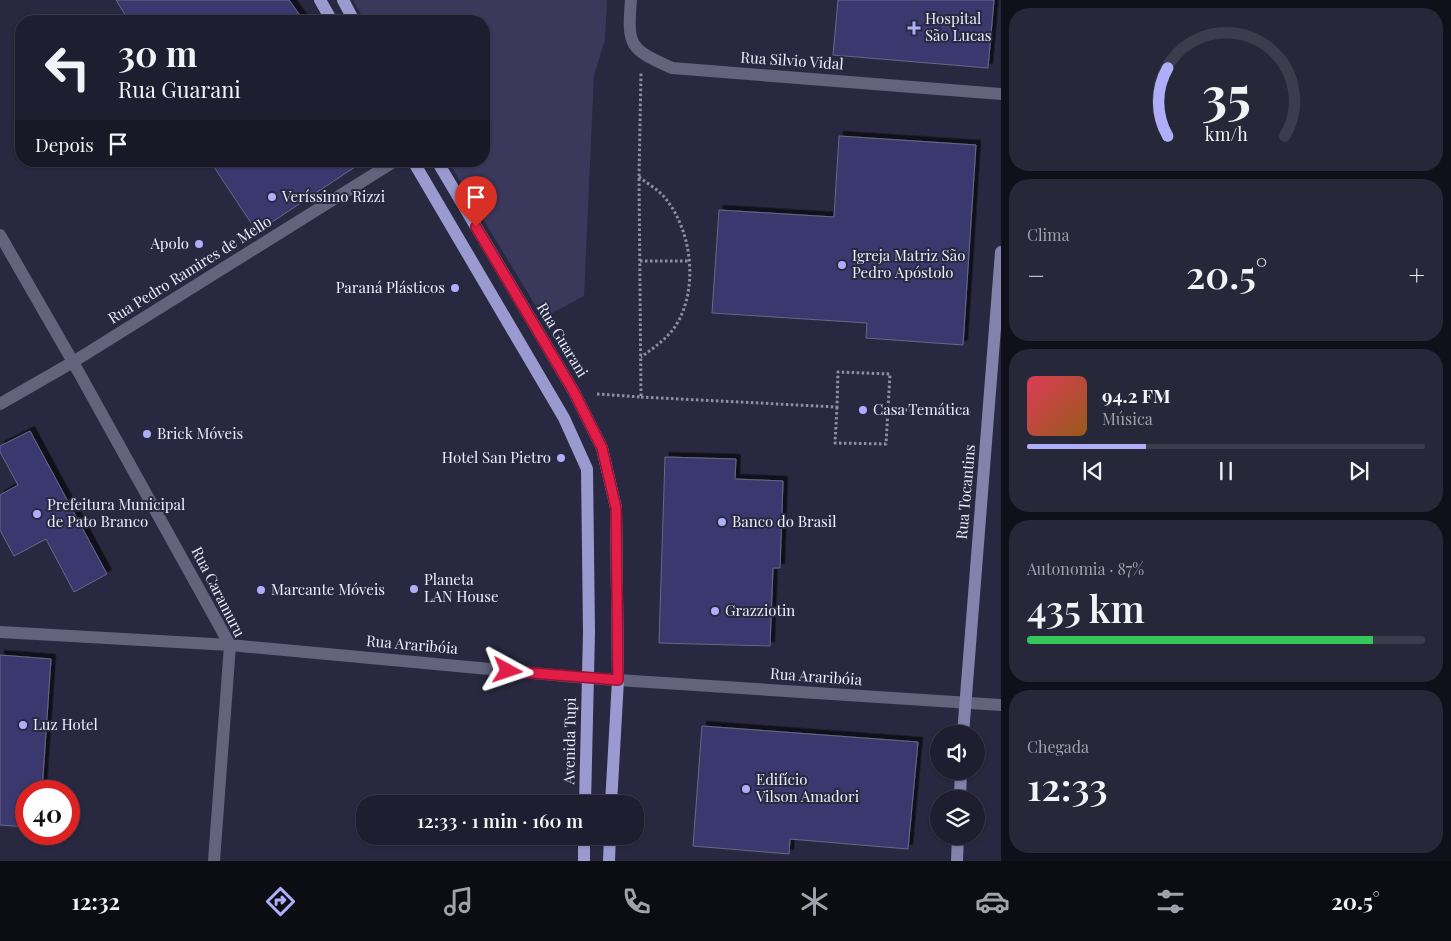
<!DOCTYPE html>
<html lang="pt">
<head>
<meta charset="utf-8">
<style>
  :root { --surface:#1e1e30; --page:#262738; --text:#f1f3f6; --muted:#a1a2ab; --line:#3c3c4c; --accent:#b0aefa }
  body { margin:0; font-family:"Playfair Display",serif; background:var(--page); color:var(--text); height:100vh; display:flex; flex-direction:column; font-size:19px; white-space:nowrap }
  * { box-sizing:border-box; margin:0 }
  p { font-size:16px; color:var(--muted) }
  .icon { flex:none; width:28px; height:28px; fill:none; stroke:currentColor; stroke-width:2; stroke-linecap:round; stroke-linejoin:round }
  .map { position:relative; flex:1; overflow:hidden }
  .side { display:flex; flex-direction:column; gap:8px; padding:8px; background:#10101a; width:450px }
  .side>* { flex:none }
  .top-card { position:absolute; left:15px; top:15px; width:475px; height:152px; border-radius:20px; box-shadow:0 1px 4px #0004,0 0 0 1px var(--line); background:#1e1e30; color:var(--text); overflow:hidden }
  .fabs { position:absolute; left:930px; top:725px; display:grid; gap:10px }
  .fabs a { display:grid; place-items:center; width:55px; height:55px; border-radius:50%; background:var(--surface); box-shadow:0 1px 4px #0004,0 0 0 1px var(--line); font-size:25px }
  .speed { position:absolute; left:15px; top:780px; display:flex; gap:10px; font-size:25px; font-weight:700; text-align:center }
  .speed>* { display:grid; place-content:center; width:65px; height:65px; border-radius:50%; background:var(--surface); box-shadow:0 1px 4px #0004,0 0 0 1px var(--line); line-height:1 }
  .speed .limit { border:8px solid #d22; background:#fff; color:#111 }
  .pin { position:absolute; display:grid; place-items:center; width:42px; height:42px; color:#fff; margin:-51px -21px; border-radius:50% 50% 50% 0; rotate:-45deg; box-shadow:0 0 5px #0007 }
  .pin .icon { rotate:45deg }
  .me { position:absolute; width:55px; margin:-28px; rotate:95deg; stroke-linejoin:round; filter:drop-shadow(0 0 4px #0008) }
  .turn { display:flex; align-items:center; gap:18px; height:105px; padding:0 20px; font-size:22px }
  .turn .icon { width:65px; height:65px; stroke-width:2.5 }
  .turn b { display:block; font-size:35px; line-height:42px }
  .then { display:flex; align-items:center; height:48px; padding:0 20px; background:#0003; gap:10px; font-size:19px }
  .big { font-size:38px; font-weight:600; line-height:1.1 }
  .side .tile { flex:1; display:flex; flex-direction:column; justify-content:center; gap:8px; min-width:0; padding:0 18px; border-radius:20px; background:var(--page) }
  .side .dial { align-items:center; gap:0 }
  .dial svg { height:130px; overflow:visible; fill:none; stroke:var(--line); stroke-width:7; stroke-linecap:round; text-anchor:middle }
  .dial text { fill:var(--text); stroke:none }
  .song { display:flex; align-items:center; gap:15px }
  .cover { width:60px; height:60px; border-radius:8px; background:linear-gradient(135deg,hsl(350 70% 55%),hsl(30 70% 35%)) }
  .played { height:5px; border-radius:2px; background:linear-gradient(90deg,var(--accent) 30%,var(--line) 30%) }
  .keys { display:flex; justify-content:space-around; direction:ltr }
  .heat { display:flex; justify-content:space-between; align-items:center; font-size:28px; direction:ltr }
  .charge { height:8px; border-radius:4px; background:linear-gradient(90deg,#34c759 87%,var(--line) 0) }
  .trip { position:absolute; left:356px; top:795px; width:288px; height:50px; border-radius:20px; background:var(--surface); box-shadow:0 1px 4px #0004,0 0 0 1px var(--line); font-weight:600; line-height:50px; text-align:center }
  .dock { display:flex; height:80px; justify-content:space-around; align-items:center; background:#0c0c13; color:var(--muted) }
  .dock .icon { width:35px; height:35px }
  .dock .on { color:var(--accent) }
  .dock b { font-size:22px; color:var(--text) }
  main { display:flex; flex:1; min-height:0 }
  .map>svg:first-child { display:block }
  .green { fill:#3a395c }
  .building { fill:#3b3770; stroke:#686985; filter:url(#shadow) }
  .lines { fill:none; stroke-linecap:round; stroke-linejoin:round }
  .path { stroke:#8f8fa3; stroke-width:3; stroke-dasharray:2.5 2.5; stroke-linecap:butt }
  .tertiary { stroke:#63637e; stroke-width:12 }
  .secondary { stroke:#8282ad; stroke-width:12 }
  .primary { stroke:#9a9ad1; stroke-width:12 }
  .route-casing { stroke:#92132f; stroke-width:12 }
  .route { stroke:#e11d48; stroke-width:9 }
  .poi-dot { fill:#b0aefa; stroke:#282840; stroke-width:2 }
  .labels { text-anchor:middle; stroke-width:4; stroke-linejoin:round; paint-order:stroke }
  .poi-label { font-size:15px; fill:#ededfe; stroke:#282840; text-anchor:start }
  .street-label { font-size:15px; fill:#ededfe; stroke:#282840 }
</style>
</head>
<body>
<main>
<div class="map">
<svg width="1001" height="861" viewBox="0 0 1001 861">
  <defs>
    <filter id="shadow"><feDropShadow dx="4.5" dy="-4.5" stdDeviation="0" flood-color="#0009"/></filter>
  </defs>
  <rect width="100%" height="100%" fill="#282840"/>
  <path class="green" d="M353 0H607L605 40 594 75 584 296 543 318 448 161H484V21H365Z"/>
  <path class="building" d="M116 0H289L304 21H129Z
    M838 0H994L988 68 833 55Z
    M839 136 976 145 963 345 866 338 867 323 712 313 719 210 834 217Z
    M210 161H364L257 232Z
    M30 431 107 574 74 592 46 539 14 556 0 530V495L18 485 0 452V446Z
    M665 457 736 459 735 479 783 481 780 568H773L770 646 659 643Z
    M0 655 51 659 42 791H26V827L0 825Z
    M702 726 918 742 908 849 790 839 789 854 693 846Z"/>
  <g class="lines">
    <path class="path" d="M639 177C648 184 659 190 666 199 691 231 698 283 679 320 671 336 655 347 641 357
      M640 261H690
      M597 394 641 397 639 177 641 73
      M641 397 837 407 838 372 890 374 888 409 971 413
      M837 407 835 443 886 444 888 409"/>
    <path class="tertiary" d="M631 0C627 47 630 49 672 68L1001 94
      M0 235 73 362 230 645 214 861
      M0 404 73 362 395 161
      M0 632 230 645 587 678 1001 705"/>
    <path class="secondary" d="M963 734 1001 252
      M960 799 961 771
      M957 861 958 836"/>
    <path class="primary" d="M320 0 332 21
      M343 0 354 21
      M413 161 564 418 587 469 589 632 585 804
      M437 161 574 392 602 448 616 508 618 680 611 804
      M584 861V836
      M609 861 610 836"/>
  </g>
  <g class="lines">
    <defs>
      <path id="route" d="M476 227 574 392 602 448 616 508 618 680 508 671"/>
    </defs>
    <use href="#route" class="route-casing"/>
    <use href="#route" class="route"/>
  </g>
  <g class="poi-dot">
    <path d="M911.5 20.5h5v5h5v5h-5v5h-5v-5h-5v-5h5z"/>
    <circle cx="272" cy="197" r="5"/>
    <circle cx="199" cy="244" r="5"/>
    <circle cx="842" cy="265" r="5"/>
    <circle cx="455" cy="288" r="5"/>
    <circle cx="863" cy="410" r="5"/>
    <circle cx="147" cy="434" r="5"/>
    <circle cx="561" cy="458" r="5"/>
    <circle cx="37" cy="514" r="5"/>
    <circle cx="722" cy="522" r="5"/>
    <circle cx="414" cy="589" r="5"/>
    <circle cx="261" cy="590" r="5"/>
    <circle cx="715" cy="611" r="5"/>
    <circle cx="23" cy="725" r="5"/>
    <circle cx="746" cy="789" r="5"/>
  </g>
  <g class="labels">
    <g class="poi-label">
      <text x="925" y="24">Hospital<tspan x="925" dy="17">São Lucas</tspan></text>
      <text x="282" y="202">Veríssimo Rizzi</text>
      <text x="189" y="249" text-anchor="end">Apolo</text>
      <text x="852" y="261">Igreja Matriz São<tspan x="852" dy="17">Pedro Apóstolo</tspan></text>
      <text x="445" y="293" text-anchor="end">Paraná Plásticos</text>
      <text x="873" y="415">Casa Temática</text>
      <text x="157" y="439">Brick Móveis</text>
      <text x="551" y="463" text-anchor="end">Hotel San Pietro</text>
      <text x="47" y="510">Prefeitura Municipal<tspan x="47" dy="17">de Pato Branco</tspan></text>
      <text x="732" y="527">Banco do Brasil</text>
      <text x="424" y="585">Planeta<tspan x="424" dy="17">LAN House</tspan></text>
      <text x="271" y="595">Marcante Móveis</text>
      <text x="725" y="616">Grazziotin</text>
      <text x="33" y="730">Luz Hotel</text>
      <text x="756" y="785">Edifício<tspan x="756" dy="17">Vilson Amadori</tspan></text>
    </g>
    <g class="street-label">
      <text transform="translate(792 61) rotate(4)" y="5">Rua Silvio Vidal</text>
      <text transform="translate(190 270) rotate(-32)" y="5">Rua Pedro Ramires de Mello</text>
      <text transform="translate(562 340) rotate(59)" y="5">Rua Guarani</text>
      <text transform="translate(966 492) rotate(-85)" y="5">Rua Tocantins</text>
      <text transform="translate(218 592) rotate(63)" y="5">Rua Caramuru</text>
      <text transform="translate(412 645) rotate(5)" y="5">Rua Araribóia</text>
      <text transform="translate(816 677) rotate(4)" y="5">Rua Araribóia</text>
      <text transform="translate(570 741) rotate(-89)" y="5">Avenida Tupi</text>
    </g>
  </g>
</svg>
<div class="fabs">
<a><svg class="icon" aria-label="sound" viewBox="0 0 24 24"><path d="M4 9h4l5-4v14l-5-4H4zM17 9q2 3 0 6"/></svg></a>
<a><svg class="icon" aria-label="layers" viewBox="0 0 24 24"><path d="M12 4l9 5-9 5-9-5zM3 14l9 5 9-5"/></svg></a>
</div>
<div class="speed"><div class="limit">40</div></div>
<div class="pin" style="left:476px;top:227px;background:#d93025"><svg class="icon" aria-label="arrive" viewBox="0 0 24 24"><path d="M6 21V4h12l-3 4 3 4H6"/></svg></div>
<svg class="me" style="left:508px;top:671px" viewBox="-20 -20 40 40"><path d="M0-17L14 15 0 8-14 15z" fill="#e11d48" stroke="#fff" stroke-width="4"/></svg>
<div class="trip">12:33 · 1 min · 160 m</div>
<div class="top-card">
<div class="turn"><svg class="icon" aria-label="left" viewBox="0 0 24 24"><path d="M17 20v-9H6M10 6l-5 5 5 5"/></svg><div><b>30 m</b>Rua Guarani</div></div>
<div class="then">Depois<svg class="icon" aria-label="arrive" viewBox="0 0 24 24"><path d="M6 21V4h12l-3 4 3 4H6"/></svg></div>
</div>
</div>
<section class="side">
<div class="tile dial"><svg viewBox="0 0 100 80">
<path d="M14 69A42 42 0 1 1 86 69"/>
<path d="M14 69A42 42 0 0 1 14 27" stroke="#b0aefa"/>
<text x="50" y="56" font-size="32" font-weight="700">35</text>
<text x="50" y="72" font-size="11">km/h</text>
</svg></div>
<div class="tile"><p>Clima</p>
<div class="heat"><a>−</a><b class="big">20.5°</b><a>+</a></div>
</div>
<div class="tile">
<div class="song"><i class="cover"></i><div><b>94.2 FM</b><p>Música</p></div></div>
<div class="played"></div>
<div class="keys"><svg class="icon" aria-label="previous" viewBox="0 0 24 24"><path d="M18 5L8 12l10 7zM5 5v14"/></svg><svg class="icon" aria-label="pause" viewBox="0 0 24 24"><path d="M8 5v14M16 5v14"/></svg><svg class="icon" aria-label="next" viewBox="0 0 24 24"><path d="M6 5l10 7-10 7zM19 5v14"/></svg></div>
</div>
<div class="tile"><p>Autonomia · 87%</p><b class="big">435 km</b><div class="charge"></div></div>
<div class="tile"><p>Chegada</p><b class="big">12:33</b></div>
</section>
</main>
<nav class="dock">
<b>12:32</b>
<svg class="icon on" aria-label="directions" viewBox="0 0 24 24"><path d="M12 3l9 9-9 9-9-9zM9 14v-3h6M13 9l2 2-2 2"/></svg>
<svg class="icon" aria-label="music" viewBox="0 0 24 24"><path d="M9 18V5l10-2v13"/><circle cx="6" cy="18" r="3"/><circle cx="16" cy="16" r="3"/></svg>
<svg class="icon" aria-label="phone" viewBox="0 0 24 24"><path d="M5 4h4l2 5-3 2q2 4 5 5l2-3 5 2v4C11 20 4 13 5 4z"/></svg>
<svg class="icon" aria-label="climate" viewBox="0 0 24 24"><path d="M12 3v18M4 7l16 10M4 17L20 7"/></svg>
<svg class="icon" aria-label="car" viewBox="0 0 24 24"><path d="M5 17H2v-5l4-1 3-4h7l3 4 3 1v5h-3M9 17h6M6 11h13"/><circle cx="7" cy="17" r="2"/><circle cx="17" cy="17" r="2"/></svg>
<svg class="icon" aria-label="filters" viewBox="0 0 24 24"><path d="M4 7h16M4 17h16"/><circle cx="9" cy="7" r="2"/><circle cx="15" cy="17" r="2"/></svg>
<b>20.5°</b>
</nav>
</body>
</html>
